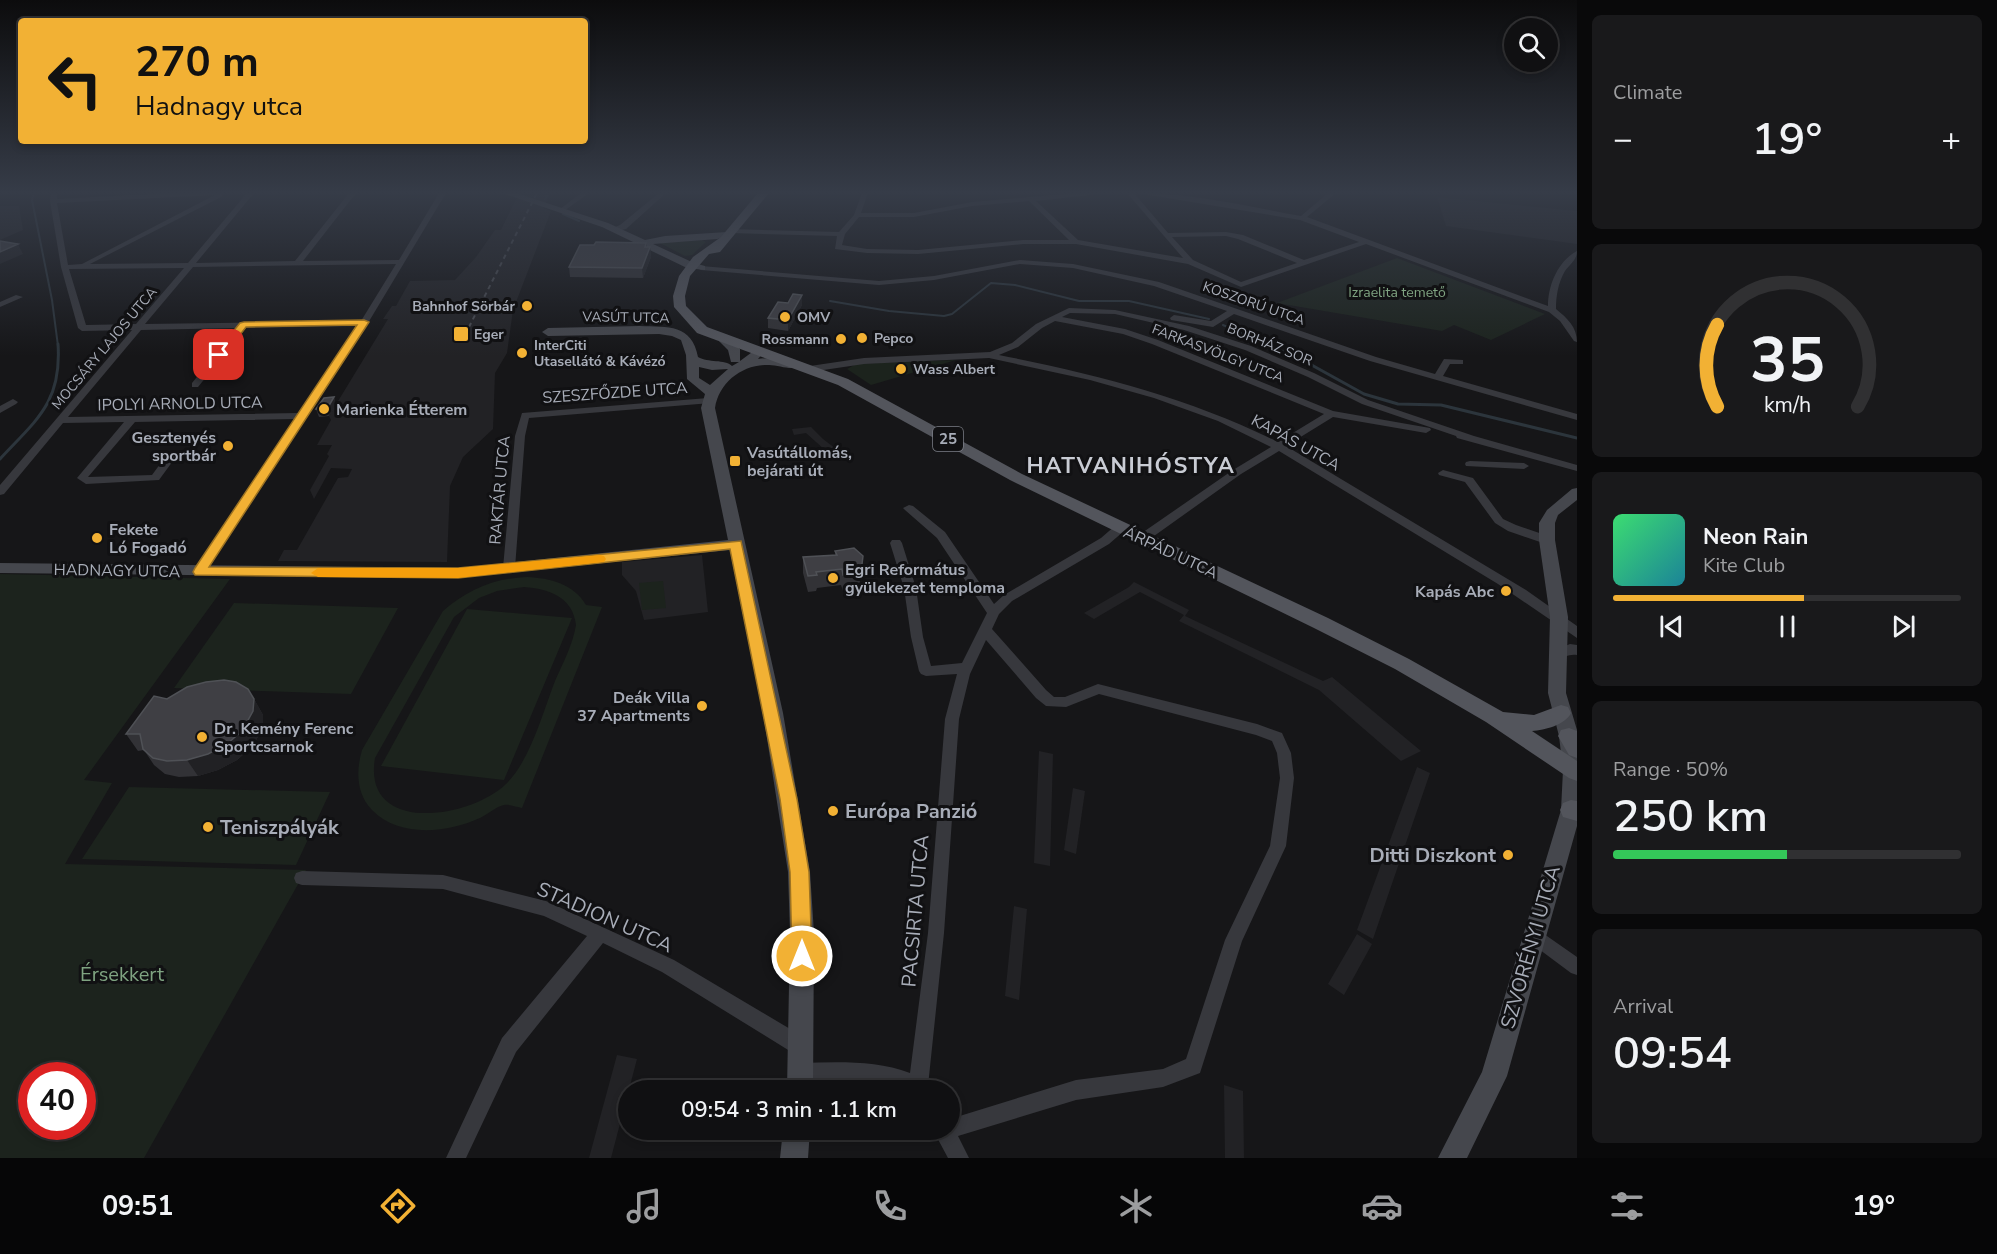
<!DOCTYPE html>
<html lang="en">
<head>
<meta charset="utf-8">
<style>
  :root { --surface:#101012; --page:#19191b; --text:#f1f3f6; --muted:#9c9d9f; --line:#303032; --accent:#f2b134 }
  body { margin:0; font-family:"Nunito Sans",sans-serif; background:var(--page); color:var(--text); height:100vh; display:flex; flex-direction:column; font-size:22px; white-space:nowrap }
  * { box-sizing:border-box; margin:0 }
  p { font-size:20px; color:var(--muted) }
  .icon { flex:none; width:33px; height:33px; fill:none; stroke:currentColor; stroke-width:2; stroke-linecap:round; stroke-linejoin:round }
  .map { position:relative; flex:1; overflow:hidden }
  .drawer { display:flex; flex-direction:column; gap:15px; padding:15px; background:#09090a; width:420px }
  .drawer>* { flex:none }
  .hud { position:absolute; left:18px; top:18px; width:570px; height:126px; border-radius:6px; box-shadow:0 3px 9px #0003,0 0 0 2px var(--line); background:#f2b134; color:#111; overflow:hidden }
  .controls { position:absolute; left:1504px; top:18px; display:grid; gap:12px }
  .controls a { display:grid; place-items:center; width:54px; height:54px; border-radius:50%; background:var(--surface); box-shadow:0 3px 9px #0003,0 0 0 2px var(--line); font-size:30px }
  .speed { position:absolute; left:18px; top:1062px; display:flex; gap:12px; font-size:30px; font-weight:700; text-align:center }
  .speed>* { display:grid; place-content:center; width:78px; height:78px; border-radius:50%; background:var(--surface); box-shadow:0 3px 9px #0003,0 0 0 2px var(--line); line-height:1 }
  .speed .limit { border:9px solid #d22; background:#fff; color:#111 }
  .pin { position:absolute; display:grid; place-items:center; width:51px; height:51px; color:#fff; margin:-26px; border-radius:12px; box-shadow:0 3px 9px #0006 }
  .me { position:absolute; width:66px; margin:-33px; rotate:0deg; stroke-linejoin:round; filter:drop-shadow(0 0 4px #0008) }
  .turn { display:flex; align-items:center; gap:21px; height:126px; padding:0 18px; font-size:27px }
  .turn .icon { width:78px; height:78px; stroke-width:2.5 }
  .turn b { display:block; font-size:42px; line-height:51px }
  .big { font-size:45px; font-weight:600; line-height:1.1 }
  .drawer .tile { flex:1; display:flex; flex-direction:column; justify-content:center; gap:9px; min-width:0; padding:0 21px; border-radius:9px; background:var(--page) }
  .drawer .dial { align-items:center; gap:0 }
  .dial svg { height:156px; overflow:visible; fill:none; stroke:var(--line); stroke-width:7; stroke-linecap:round; text-anchor:middle }
  .dial text { fill:var(--text); stroke:none }
  .song { display:flex; align-items:center; gap:18px }
  .cover { width:72px; height:72px; border-radius:9px; background:linear-gradient(135deg,hsl(140 70% 55%),hsl(190 70% 35%)) }
  .played { height:6px; border-radius:3px; background:linear-gradient(90deg,var(--accent) 55%,var(--line) 55%) }
  .keys { display:flex; justify-content:space-around; direction:ltr }
  .heat { display:flex; justify-content:space-between; align-items:center; font-size:33px; direction:ltr }
  .charge { height:9px; border-radius:4px; background:linear-gradient(90deg,#34c759 50%,var(--line) 0) }
  .trip { position:absolute; left:618px; top:1080px; width:342px; height:60px; border-radius:30px; background:var(--surface); box-shadow:0 3px 9px #0003,0 0 0 2px var(--line); font-weight:600; line-height:60px; text-align:center }
  .dock { display:flex; height:96px; justify-content:space-around; align-items:center; background:#060607; color:var(--muted) }
  .dock .icon { width:42px; height:42px }
  .dock .selected { color:var(--accent) }
  .dock b { font-size:27px; color:var(--text) }
  main { display:flex; flex:1; min-height:0 }
  .map>svg:first-child { display:block }
  .built { fill:#222225 }
  .green { fill:#1c231d; fill-rule:evenodd }
  .lines { fill:none; stroke-linecap:round; stroke-linejoin:round }
  .stream-far1 { stroke:#2c353c; stroke-width:2 }
  .stream { stroke:#2c353c; stroke-width:3 }
  .street { fill:#37383d; fill-rule:evenodd }
  .secondary { fill:#45474d; fill-rule:evenodd }
  .primary { fill:#53555c; fill-rule:evenodd }
  .rail { stroke:#4a4c52; stroke-width:2; stroke-dasharray:4.5 4; stroke-linecap:butt }
  .wall { fill:#323236 }
  .shaded-wall { fill:#212124 }
  .building { fill:#3f3f44; stroke:#4f5156; stroke-width:1.5 }
  .route { fill:#f2b134; stroke:#9d7322; stroke-width:1.5 }
  .slow { fill:#f59e0b }
  .poi-dot { fill:#f2b134; stroke:#111113; stroke-width:2 }
  .labels { text-anchor:middle; stroke-width:6; stroke-linejoin:round; paint-order:stroke }
  .far-park-label { font-size:14px; fill:#7fa381; stroke:#111113 }
  .far-street-label { font-size:14px; fill:#a8adb8; stroke:#111113 }
  .far-poi-label { font-size:14px; font-weight:bold; fill:#a8adb8; stroke:#111113; text-anchor:start }
  .shield { fill:#111113; stroke:#7b7e86; stroke-width:1.5 }
  .shield-label { font-size:15px; font-weight:bold; fill:#a8adb8 }
  .street-label { font-size:16px; fill:#a8adb8; stroke:#111113 }
  .poi-label { font-size:16px; font-weight:bold; fill:#a8adb8; stroke:#111113; text-anchor:start }
  .near-poi-label { font-size:20px; font-weight:bold; fill:#a8adb8; stroke:#111113; text-anchor:start }
  .near-street-label { font-size:20px; fill:#a8adb8; stroke:#111113 }
  .near-park-label { font-size:20px; fill:#7fa381; stroke:#111113 }
  .district-label { font-size:22px; font-weight:bold; letter-spacing:1.5px; fill:#c9ccd4; stroke:#111113 }
</style>
</head>
<body>
<main>
<div class="map">
<svg width="1577" height="1158" viewBox="0 0 1577 1158">
  <rect width="100%" height="100%" fill="#161618"/>
  <path class="built" d="M522 193H551L543 208 551 211 513 310 507 353 495 373 493 429 463 457 450 486 447 562 278 561 284 550H297L338 478 348 477 352 469 331 468 314 499 310 490 329 456 327 454 332 445H317L331 420 329 416 388 319H383L392 306H396L410 281 455 280 476 257 495 230H501L514 203Z
    M1437 197 1577 211V244L1446 226Z
    M0 206H19L23 230 0 240Z
    M811 427 823 439 840 452 827 457 807 459V453L825 450 806 433 794 435 792 429Z
    M702 555 708 612 644 620 636 591 622 575V562Z
    M1134 582 1189 610 1185 616 1323 681 1332 677 1421 751 1401 761 1319 690 1179 621 1184 615 1140 592 1094 619 1084 613 1129 587Z
    M1039 751 1053 754 1050 866 1034 863Z
    M1417 767 1430 773 1373 939 1357 930Z
    M1073 788 1085 791 1076 854 1064 850Z
    M1014 906 1027 909 1019 1000 1005 996Z
    M1357 934 1372 944 1344 995 1328 984Z
    M617 1055 637 1059 611 1158H589Z
    M1224 1085 1243 1091 1244 1158H1225Z"/>
  <path class="green" d="M702 240 706 242 692 255 685 256 660 243Z
    M1397 258 1545 314 1491 340 1454 325 1442 331 1277 303Z
    M956 360 871 385 847 369 856 364Z
    M0 574 230 579 84 780 112 783 65 864 306 870 144 1158H0ZM32 1076H82V1126H32Z
    M527 577C550 578 574 584 586 605L602 607 522 808C517 807 509 804 504 805 497 806 487 815 480 818 447 833 399 838 372 810 356 794 356 770 362 750L443 611C467 590 495 578 527 577ZM524 587C549 589 573 597 576 625 573 644 563 663 555 681 543 712 530 761 506 784 468 820 362 834 375 758L454 617 479 598 497 591Z
    M663 581 666 608 642 610 639 583Z
    M234 603 398 608 351 694 174 688Z
    M467 609 572 618 504 780 381 766Z
    M129 787 330 792 296 865 82 859Z"/>
  <g class="lines">
    <path class="stream-far1" d="M34 193 32 200 52 300 58 346
      M545 199 548 193
      M563 214 579 221
      M830 301 889 311 944 316 952 314 991 283 1015 285 1079 301H1129L1209 319
      M1223 325 1270 346"/>
    <path class="stream" d="M1266 344 1308 363 1364 394 1398 404 1441 405 1577 438
      M0 459C36 420 62 403 58 344"/>
    <path class="street" d="M51 193H57V199L171 193H224L221 197 90 264 188 263 247 193H254L196 263 295 261 349 193H356L303 261 399 260 439 193H446L368 323 203 575H195L193 572 295 419 135 422 88 477 152 475 169 452H177L178 454 159 480 86 484 77 478 124 422 63 423 4 494 0 495V485L132 330 82 331 78 328 61 267 50 201ZM215 195 82 264 68 265 57 203ZM396 264 361 321 145 324 193 267ZM184 268 136 324 86 325 69 269ZM358 326 299 413 68 417 141 330 237 328 192 383V387H198L246 328Z
      M581 193H589L564 211H560V209Z
      M659 193H666L626 229 613 232V228L620 225Z
      M862 193H868L861 213H914L972 202 1076 193H1108L1036 201 1078 240 1183 258 1127 193H1134L1168 233 1226 232 1243 235 1304 260 1359 242 1300 220 1137 193C1192 193 1246 206 1301 216L1328 193H1336L1307 217 1548 306C1548 285 1558 261 1577 251 1577 260 1570 264 1565 271 1558 283 1556 296 1556 309 1567 318 1577 327 1577 342L1574 341 1560 321 1549 312 1366 244 1241 287 1188 264 1076 244H1023L918 254 867 253 835 249 837 236 730 233 726 231 730 229 839 232 854 215ZM1029 201 1069 240H1023L918 250 867 249 842 245 845 234 859 217H914L972 206ZM1226 236 1238 239 1297 263 1241 282 1193 260 1172 237Z
      M1020 260 1073 264 1159 282 1376 357 1435 374 1444 359 1463 360V364H1450L1443 376 1577 414V420L1370 361 1234 314 1213 327 1171 320 1170 318 1174 315 1211 321 1227 311 1154 286 1073 268 1020 264 934 280 879 285 701 270 697 268 701 266 879 281 934 276Z
      M16 295 23 297 0 307V302Z
      M1069 308 1115 310 1189 326 1251 346 1314 373 1368 400 1474 436 1577 465V471L1457 438 1456 436 1362 404 1308 377 1245 350 1184 330 1115 314 1070 313 1062 317 1125 329 1158 340 1333 411 1430 428 1431 430 1426 433 1333 417 1286 446 1526 590 1577 626V638L1498 584 1279 451 1241 474 1147 541H1139L1137 538 1139 535 1233 470 1271 447 1218 421 1154 398 1090 380 989 358 864 364 810 372 805 369 810 366 864 358 990 352 1012 343 1036 324ZM1055 321 1123 334 1152 344 1324 414 1278 442C1190 398 1096 374 999 355L1018 347 1042 328Z
      M708 398 711 399V403L529 418 525 436 515 568 509 572 505 571 503 568 515 436 522 413Z
      M13 399 18 402 16 404 0 413V406Z
      M1470 461 1524 463 1529 466 1524 469 1466 466 1465 464 1466 462Z
      M1443 470 1473 478 1503 519 1516 525 1551 537 1553 540 1551 543H1543L1508 531 1495 523 1465 482 1439 475 1438 473Z
      M909 505 913 506 945 532 994 604 1004 595 1101 538 1116 525H1124L1126 528 1124 531 1109 544 1012 601 999 614 992 629 1046 690 1054 697H1065L1098 684 1257 724 1282 733 1291 753 1294 778 1286 846 1242 941 1200 1073 1163 1087 1076 1100 958 1136 969 1158H948L933 1130H950V1119L1076 1080 1163 1069 1186 1059 1225 940 1270 846 1280 778 1277 753 1272 741 1256 735 1099 694 1066 707 1046 706 1036 698 986 640 970 674 959 719 944 933 928 1086 929 1090H905L864 1083 801 1081 794 1079 792 1072 794 1065 801 1063C837 1062 876 1060 910 1073L928 933 945 719 957 674 926 676 921 674 919 671 911 637 904 588 890 543 892 540H900L902 543 916 588 923 637 931 666 962 663 987 613 937 538 905 510 903 508Z
      M1570 644 1577 645V655C1568 653 1562 660 1553 657L1551 654 1553 651Z
      M302 871 443 875 546 901 674 960 807 1039 809 1046 807 1053 800 1055 793 1053 662 972 603 943 516 1052 466 1158H446L502 1038 587 936 544 916 443 889 302 885 296 883 294 878 296 873Z
      M1534 927 1577 957V975L1571 973 1528 941 1526 935 1528 929Z"/>
    <path class="secondary" d="M502 193H516L608 223 645 240 665 236 727 232 732 235 717 239 653 244 694 263 705 266V270L687 268 602 227Z
      M640 326C668 327 692 324 698 357 708 363 725 359 732 366L739 362H731L728 350 719 341 725 337 740 349V361L759 347 765 351 758 359C770 357 792 357 801 365 793 372 780 365 769 365 743 364 719 382 715 408L783 713 810 872 814 933 813 1090H787L790 933 788 872 763 713 730 550 458 578 0 573V563L458 568 728 540 701 408 705 394 687 379 686 355 681 340 672 336 659 334 548 336 542 332 548 328ZM699 367 712 370 728 369 710 385 699 378Z
      M1577 488V500L1558 515 1555 523V540L1568 617 1566 693 1577 730V826L1507 1076 1467 1158H1438L1482 1072 1561 810 1563 770 1559 736 1548 693 1550 617 1539 540V523L1547 510 1572 489Z
      M783 1130H810L808 1158H780Z"/>
    <path class="primary" d="M758 193H769L720 252 709 254 690 276 685 296 686 306 707 327 848 379 1022 474 1328 618 1409 659 1503 712 1534 715 1561 705 1568 707 1571 713C1565 725 1545 730 1532 731L1577 761V781L1569 778 1486 722 1395 669 1314 628 1010 480 838 385 697 333 674 307 673 296 679 276 693 257 721 237Z
      M1569 728 1577 731V758L1569 755 1558 736 1561 730Z
      M1571 800 1577 801V821L1563 817 1560 810 1563 803Z"/>
    <path class="rail" d="M469 327 537 193"/>
  </g>
  <path class="wall" d="M646 243 647 247H650L651 257 643 278 570 277 569 267 594 245Z
    M788 303 802 305 788 331 768 328V318Z
    M334 397 336 405 329 416 319 417 316 409Z
    M835 551 862 572 861 580H860L859 589 843 591 841 585 817 588 816 591 808 592 803 573V557L835 555Z
    M167 699H254L263 715V728L252 747 237 760 218 770 198 776 179 777 165 774 154 765 144 750 138 751 126 734Z"/>
  <path class="shaded-wall" d="M18 244 23 254 0 264V252Z
    M650 247 651 257 643 278 642 268Z
    M802 295V305L788 331V320Z
    M334 397 336 405 329 416 327 409Z
    M863 556 862 572 861 580H860V573L858 566Z
    M254 699 263 715V728L252 747 237 760 218 770 198 776 187 760Z"/>
  <path class="building" d="M0 241 18 244 0 252Z
    M596 242 646 243 645 247H650L642 268 569 267 580 245H594Z
    M793 294 802 295 788 320 768 318 778 302 788 303Z
    M334 397 327 409H316L324 398Z
    M854 548 863 556 862 564 858 566 860 573 843 575 842 569 816 572 817 575 808 576 803 557 837 555 835 551Z
    M224 680 236 682 248 689 254 699 253 711 242 731 227 744 208 754 187 760 167 761 153 758 143 749 140 734H126L154 696 167 699 187 687 206 682Z"/>
  <linearGradient id="sky" x2="0" y2="1"><stop stop-color="#0c0c0d"/><stop offset="0.54" stop-color="#363c48"/><stop offset="1" stop-color="#363c48" stop-opacity="0"/></linearGradient>
  <rect width="1577" height="356" fill="url(#sky)"/>
  <path class="route" d="M364 320 369 322 209 567 458 568 741 541 797 799 809 872 812 956 809 962 802 965 795 962 792 956 790 872 780 799 730 549 458 578 195 575 193 572 195 568 357 325 246 327 223 357 214 355 240 323 244 322Z"/>
  <path class="slow" d="M600 555 604 556 606 559 604 562 458 578 318 577 311 573 318 568H458Z"/>
  <g class="poi-dot">
    <circle cx="527" cy="306" r="6"/>
    <circle cx="785" cy="317" r="6"/>
    <rect x="453" y="326" width="16" height="16" rx="3"/>
    <circle cx="862" cy="338" r="6"/>
    <circle cx="841" cy="339" r="6"/>
    <circle cx="522" cy="353" r="6"/>
    <circle cx="901" cy="369" r="6"/>
    <circle cx="324" cy="409" r="6"/>
    <circle cx="228" cy="446" r="6"/>
    <rect x="729" y="455" width="12" height="12" rx="3"/>
    <circle cx="97" cy="538" r="6"/>
    <circle cx="833" cy="578" r="6"/>
    <circle cx="1506" cy="591" r="6"/>
    <circle cx="702" cy="706" r="6"/>
    <circle cx="202" cy="737" r="6"/>
    <circle cx="833" cy="811" r="6"/>
    <circle cx="208" cy="827" r="6"/>
    <circle cx="1508" cy="855" r="6"/>
  </g>
  <g class="labels">
    <g class="far-park-label">
      <text x="1397" y="297">Izraelita temető</text>
    </g>
    <g class="far-street-label">
      <text transform="translate(1254 303) rotate(19)" y="5">KOSZORÚ UTCA</text>
      <text transform="translate(626 317) rotate(1)" y="5">VASÚT UTCA</text>
      <text transform="translate(1270 344) rotate(22)" y="5">BORHÁZ SOR</text>
      <text transform="translate(104 348) rotate(-50)" y="5">MOCSÁRY LAJOS UTCA</text>
      <text transform="translate(1218 353) rotate(21)" y="5">FARKASVÖLGY UTCA</text>
    </g>
    <g class="far-poi-label">
      <text x="515" y="311" text-anchor="end">Bahnhof Sörbár</text>
      <text x="797" y="322">OMV</text>
      <text x="474" y="339">Eger</text>
      <text x="874" y="343">Pepco</text>
      <text x="829" y="344" text-anchor="end">Rossmann</text>
      <text x="534" y="350">InterCiti<tspan x="534" dy="16">Utasellátó &amp; Kávézó</tspan></text>
      <text x="913" y="374">Wass Albert</text>
    </g>
    <rect class="shield" x="933" y="427" width="30" height="24" rx="4.5"/>
    <g class="shield-label">
      <text x="948" y="444">25</text>
    </g>
    <g class="street-label">
      <text transform="translate(615 392) rotate(-4)" y="6">SZESZFŐZDE UTCA</text>
      <text transform="translate(180 403) rotate(-1)" y="6">IPOLYI ARNOLD UTCA</text>
      <text transform="translate(1296 442) rotate(29)" y="6">KAPÁS UTCA</text>
      <text transform="translate(499 490) rotate(-85)" y="6">RAKTÁR UTCA</text>
      <text transform="translate(1171 552) rotate(25)" y="6">ÁRPÁD UTCA</text>
      <text transform="translate(117 570) rotate(1)" y="6">HADNAGY UTCA</text>
    </g>
    <g class="poi-label">
      <text x="336" y="415">Marienka Étterem</text>
      <text x="216" y="443" text-anchor="end">Gesztenyés<tspan x="216" dy="18">sportbár</tspan></text>
      <text x="747" y="458">Vasútállomás,<tspan x="747" dy="18">bejárati út</tspan></text>
      <text x="109" y="535">Fekete<tspan x="109" dy="18">Ló Fogadó</tspan></text>
      <text x="845" y="575">Egri Református<tspan x="845" dy="18">gyülekezet temploma</tspan></text>
      <text x="1494" y="597" text-anchor="end">Kapás Abc</text>
      <text x="690" y="703" text-anchor="end">Deák Villa<tspan x="690" dy="18">37 Apartments</tspan></text>
      <text x="214" y="734">Dr. Kemény Ferenc<tspan x="214" dy="18">Sportcsarnok</tspan></text>
    </g>
    <g class="near-poi-label">
      <text x="845" y="818">Európa Panzió</text>
      <text x="220" y="834">Teniszpályák</text>
      <text x="1496" y="862" text-anchor="end">Ditti Diszkont</text>
    </g>
    <g class="near-street-label">
      <text transform="translate(915 911) rotate(-85)" y="7">PACSIRTA UTCA</text>
      <text transform="translate(605 917) rotate(24)" y="7">STADION UTCA</text>
      <text transform="translate(1530 947) rotate(-74)" y="7">SZVORÉNYI UTCA</text>
    </g>
    <g class="near-park-label">
      <text x="122" y="981">Érsekkert</text>
    </g>
    <g class="district-label">
      <text x="1131" y="473">HATVANIHÓSTYA</text>
    </g>
  </g>
</svg>
<div class="controls">
<a><svg class="icon" aria-label="search" viewBox="0 0 24 24"><circle cx="10" cy="10" r="6"/><path d="M15 15l6 6"/></svg></a>
</div>
<div class="speed"><div class="limit">40</div></div>
<div class="pin" style="left:219px;top:355px;background:#d93025"><svg class="icon" aria-label="arrive" viewBox="0 0 24 24"><path d="M6 21V4h12l-3 4 3 4H6"/></svg></div>
<svg class="me" style="left:802px;top:956px" viewBox="-20 -20 40 40"><circle r="17" fill="#f2b134" stroke="#fff" stroke-width="3"/><path d="M0-11L8 9 0 5-8 9z" fill="#fff"/></svg>
<div class="trip">09:54 · 3 min · 1.1 km</div>
<div class="hud">
<div class="turn"><svg class="icon" aria-label="left" viewBox="0 0 24 24"><path d="M17 20v-9H6M10 6l-5 5 5 5"/></svg><div><b>270 m</b>Hadnagy utca</div></div>
</div>
</div>
<section class="drawer">
<div class="tile"><p>Climate</p>
<div class="heat"><a>−</a><b class="big">19°</b><a>+</a></div>
</div>
<div class="tile dial"><svg viewBox="0 0 100 80">
<path d="M14 69A42 42 0 1 1 86 69"/>
<path d="M14 69A42 42 0 0 1 14 27" stroke="#f2b134"/>
<text x="50" y="56" font-size="32" font-weight="700">35</text>
<text x="50" y="72" font-size="11">km/h</text>
</svg></div>
<div class="tile">
<div class="song"><i class="cover"></i><div><b>Neon Rain</b><p>Kite Club</p></div></div>
<div class="played"></div>
<div class="keys"><svg class="icon" aria-label="previous" viewBox="0 0 24 24"><path d="M18 5L8 12l10 7zM5 5v14"/></svg><svg class="icon" aria-label="pause" viewBox="0 0 24 24"><path d="M8 5v14M16 5v14"/></svg><svg class="icon" aria-label="next" viewBox="0 0 24 24"><path d="M6 5l10 7-10 7zM19 5v14"/></svg></div>
</div>
<div class="tile"><p>Range · 50%</p><b class="big">250 km</b><div class="charge"></div></div>
<div class="tile"><p>Arrival</p><b class="big">09:54</b></div>
</section>
</main>
<nav class="dock">
<b>09:51</b>
<svg class="icon selected" aria-label="directions" viewBox="0 0 24 24"><path d="M12 3l9 9-9 9-9-9zM9 14v-3h6M13 9l2 2-2 2"/></svg>
<svg class="icon" aria-label="music" viewBox="0 0 24 24"><path d="M9 18V5l10-2v13"/><circle cx="6" cy="18" r="3"/><circle cx="16" cy="16" r="3"/></svg>
<svg class="icon" aria-label="phone" viewBox="0 0 24 24"><path d="M5 4h4l2 5-3 2q2 4 5 5l2-3 5 2v4C11 20 4 13 5 4z"/></svg>
<svg class="icon" aria-label="climate" viewBox="0 0 24 24"><path d="M12 3v18M4 7l16 10M4 17L20 7"/></svg>
<svg class="icon" aria-label="car" viewBox="0 0 24 24"><path d="M5 17H2v-5l4-1 3-4h7l3 4 3 1v5h-3M9 17h6M6 11h13"/><circle cx="7" cy="17" r="2"/><circle cx="17" cy="17" r="2"/></svg>
<svg class="icon" aria-label="filters" viewBox="0 0 24 24"><path d="M4 7h16M4 17h16"/><circle cx="9" cy="7" r="2"/><circle cx="15" cy="17" r="2"/></svg>
<b>19°</b>
</nav>
</body>
</html>
